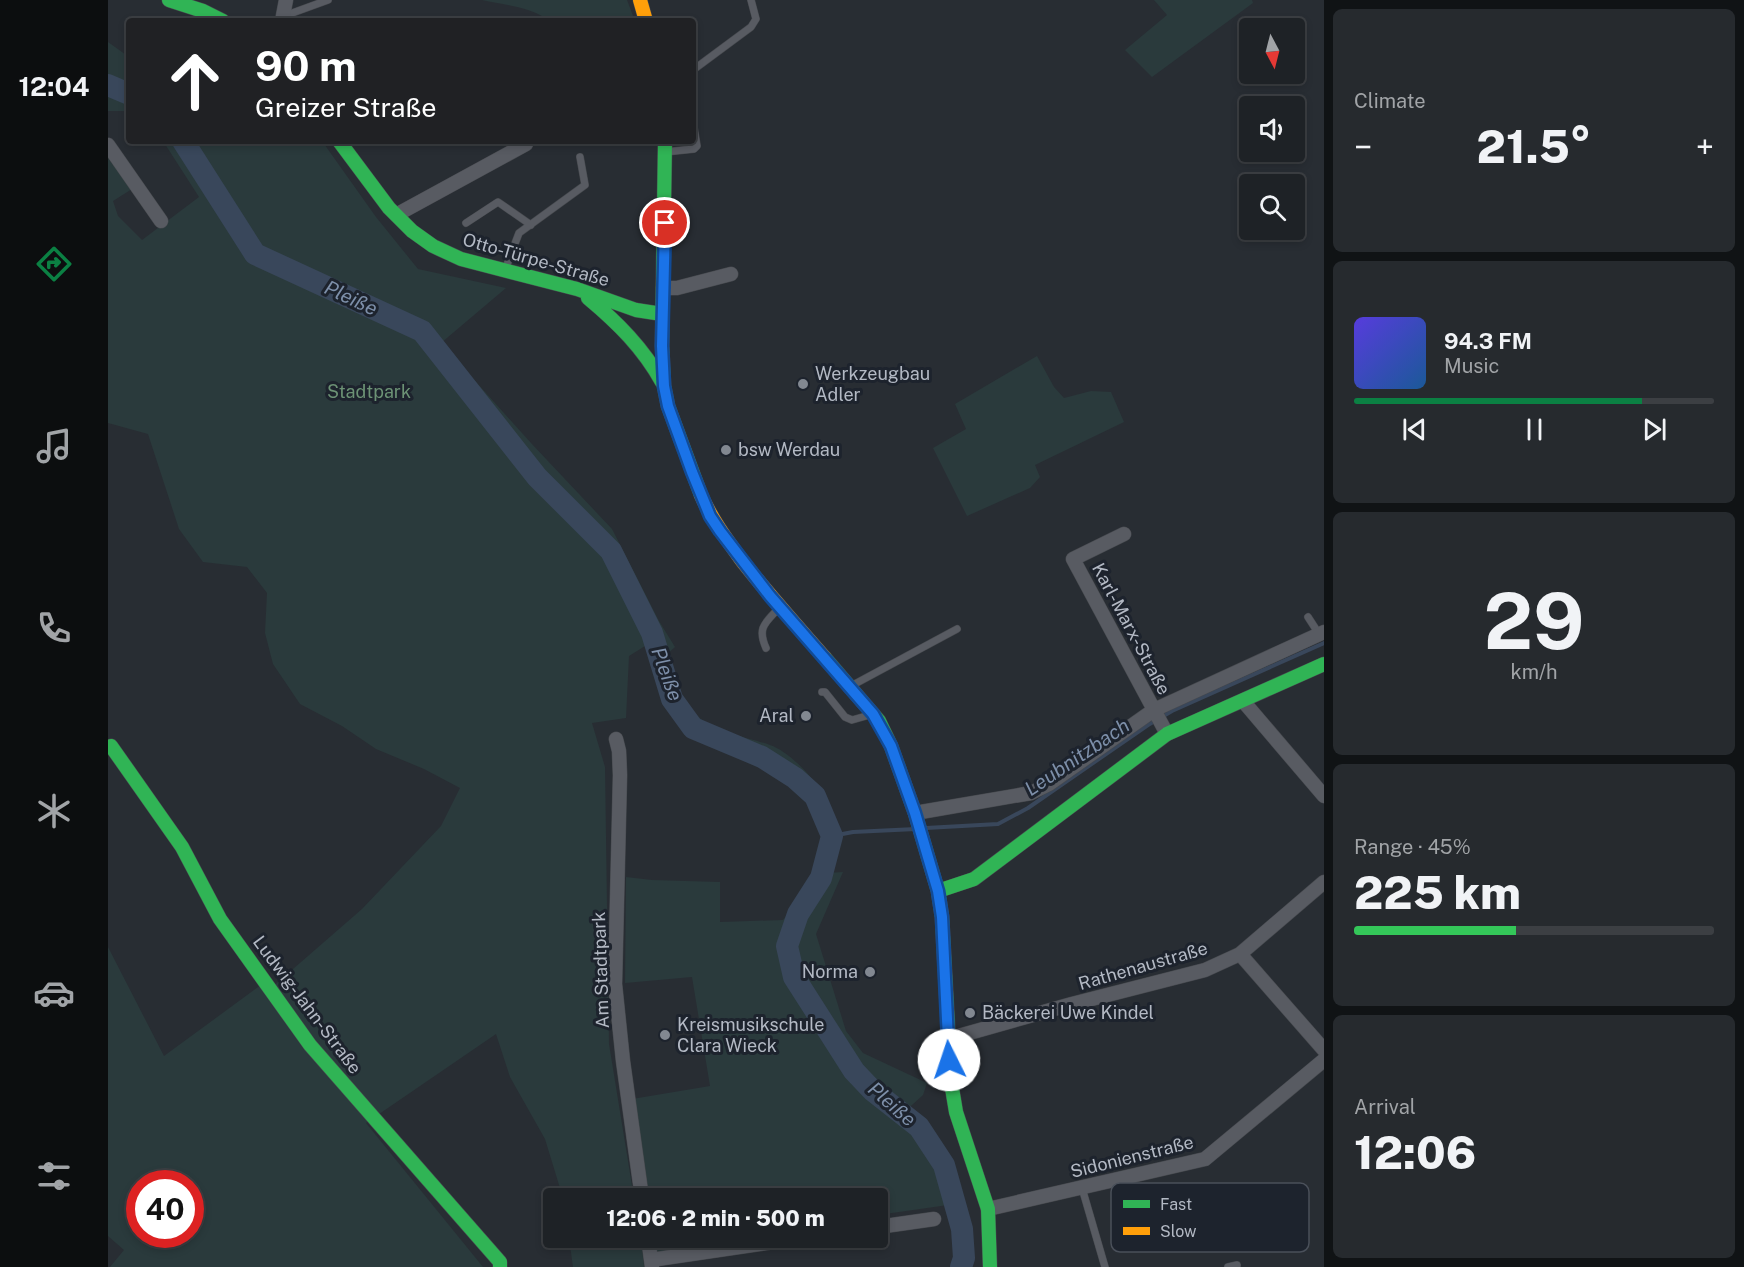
<!DOCTYPE html>
<html lang="en">
<head>
<meta charset="utf-8">
<style>
  :root { --surface:#1e2226; --page:#262a2e; --text:#f1f3f6; --muted:#a1a4a7; --line:#3c3f43; --accent:#0b8043 }
  body { margin:0; font-family:"Public Sans",sans-serif; background:var(--page); color:var(--text); height:100vh; display:flex; flex-direction:column; font-size:22px; white-space:nowrap }
  * { box-sizing:border-box; margin:0 }
  p { font-size:20px; color:var(--muted) }
  .icon { flex:none; width:33px; height:33px; fill:none; stroke:currentColor; stroke-width:2; stroke-linecap:round; stroke-linejoin:round }
  .map { position:relative; flex:1; overflow:hidden }
  .panel { display:flex; flex-direction:column; gap:9px; padding:9px; background:#101315; width:420px }
  .panel>* { flex:none }
  .top-card { position:absolute; left:18px; top:18px; width:570px; height:126px; border-radius:6px; box-shadow:0 3px 9px #0003,0 0 0 2px var(--line); background:#202124; color:#fff; overflow:hidden }
  .needle { width:39px; rotate:173deg }
  .controls { position:absolute; left:1131px; top:18px; display:grid; gap:12px }
  .controls a { display:grid; place-items:center; width:66px; height:66px; border-radius:6px; background:var(--surface); box-shadow:0 3px 9px #0003,0 0 0 2px var(--line); font-size:30px }
  .speed { position:absolute; left:18px; top:1170px; display:flex; gap:12px; font-size:30px; font-weight:700; text-align:center }
  .speed>* { display:grid; place-content:center; width:78px; height:78px; border-radius:50%; background:var(--surface); box-shadow:0 3px 9px #0003,0 0 0 2px var(--line); line-height:1 }
  .speed .limit { border:9px solid #d22; background:#fff; color:#111 }
  .pin { position:absolute; display:grid; place-items:center; width:51px; height:51px; color:#fff; margin:-26px; border:3px solid #fff; border-radius:50%; box-shadow:0 2px 6px #0007 }
  .me { position:absolute; width:66px; margin:-33px; rotate:356deg; stroke-linejoin:round; filter:drop-shadow(0 0 4px #0008) }
  .turn { display:flex; align-items:center; gap:21px; height:126px; padding:0 30px; font-size:27px }
  .turn .icon { width:78px; height:78px; stroke-width:2.5 }
  .turn b { display:block; font-size:42px; line-height:51px }
  .big { font-size:45px; font-weight:800; line-height:1.1 }
  .panel .card { flex:1; display:flex; flex-direction:column; justify-content:center; gap:9px; min-width:0; padding:0 21px; border-radius:9px; background:var(--page) }
  .panel .dial { align-items:center; gap:0 }
  .dial b { font-size:78px; line-height:1 }
  .song { display:flex; align-items:center; gap:18px }
  .cover { width:72px; height:72px; border-radius:9px; background:linear-gradient(135deg,hsl(250 70% 55%),hsl(210 70% 35%)) }
  .played { height:6px; border-radius:3px; background:linear-gradient(90deg,var(--accent) 80%,var(--line) 80%) }
  .keys { display:flex; justify-content:space-around; direction:ltr }
  .heat { display:flex; justify-content:space-between; align-items:center; font-size:33px; direction:ltr }
  .charge { height:9px; border-radius:4px; background:linear-gradient(90deg,#34c759 45%,var(--line) 0) }
  .trip { position:absolute; left:435px; top:1188px; width:345px; height:60px; border-radius:6px; background:var(--surface); box-shadow:0 3px 9px #0003,0 0 0 2px var(--line); font-weight:800; line-height:60px; text-align:center }
  main { display:flex; flex:1; min-height:0 }
  .menu { display:flex; flex-direction:column; width:108px; justify-content:space-around; align-items:center; background:#0c0e0f; color:var(--muted) }
  .menu .icon { width:42px; height:42px }
  .menu .active { color:var(--accent) }
  .menu b { font-size:27px; color:var(--text) }
  .map>svg:first-child { display:block }
  .green { fill:#2a3a3c; fill-rule:evenodd }
  .lines { fill:none; stroke-linecap:round; stroke-linejoin:round }
  .stream { stroke:#39475b; stroke-width:4 }
  .river { stroke:#39475b; stroke-width:22 }
  .lane-casing { stroke:#46494e; stroke-width:8 }
  .street-casing { stroke:#46494e; stroke-width:15 }
  .fast-casing { stroke:#46494e; stroke-width:15 }
  .slow-casing { stroke:#46494e; stroke-width:15 }
  .lane { stroke:#585b62; stroke-width:7 }
  .street { stroke:#585b62; stroke-width:14 }
  .fast { stroke:#30b455; stroke-width:14 }
  .slow { stroke:#ff9f0a; stroke-width:14 }
  .route-casing { stroke:#114b97; stroke-width:15 }
  .route { stroke:#1a73e8; stroke-width:10 }
  .poi-dot { fill:#828891; stroke:#1d232d; stroke-width:2 }
  .labels { text-anchor:middle; stroke-width:6; stroke-linejoin:round; paint-order:stroke }
  .street-label { font-size:18px; fill:#b3b9c4; stroke:#1d232d }
  .poi-label { font-size:18px; fill:#b3b9c4; stroke:#1d232d; text-anchor:start }
  .park-label { font-size:18px; fill:#6c9275; stroke:#1d232d }
  .water-label { font-size:20px; font-style:italic; fill:#7d8fa9; stroke:#1d232d }
  .key { fill:#1d232d; stroke:#4a505a; stroke-width:1.5 }
  .key-label { font-size:16px; fill:#b3b9c4 }
</style>
</head>
<body>
<main>
<nav class="menu">
<b>12:04</b>
<svg class="icon active" aria-label="directions" viewBox="0 0 24 24"><path d="M12 3l9 9-9 9-9-9zM9 14v-3h6M13 9l2 2-2 2"/></svg>
<svg class="icon" aria-label="music" viewBox="0 0 24 24"><path d="M9 18V5l10-2v13"/><circle cx="6" cy="18" r="3"/><circle cx="16" cy="16" r="3"/></svg>
<svg class="icon" aria-label="phone" viewBox="0 0 24 24"><path d="M5 4h4l2 5-3 2q2 4 5 5l2-3 5 2v4C11 20 4 13 5 4z"/></svg>
<svg class="icon" aria-label="climate" viewBox="0 0 24 24"><path d="M12 3v18M4 7l16 10M4 17L20 7"/></svg>
<svg class="icon" aria-label="car" viewBox="0 0 24 24"><path d="M5 17H2v-5l4-1 3-4h7l3 4 3 1v5h-3M9 17h6M6 11h13"/><circle cx="7" cy="17" r="2"/><circle cx="17" cy="17" r="2"/></svg>
<svg class="icon" aria-label="filters" viewBox="0 0 24 24"><path d="M4 7h16M4 17h16"/><circle cx="9" cy="7" r="2"/><circle cx="15" cy="17" r="2"/></svg>
</nav>
<div class="map">
<svg width="1216" height="1267" viewBox="0 0 1216 1267">
  <rect width="100%" height="100%" fill="#282d33"/>
  <path class="green" d="M374 0H519L527 21H442C423 7 397 5 374 0Z
    M1046 0H1144L1145 3 1044 77 1017 50 1059 15Z
    M0 42 21 57V111H0Z
    M55 141H83L87 146 94 141H214L268 217 310 269 398 288 333 343 423 443 504 529 551 621 567 647 558 655C566 680 575 706 597 722 613 734 643 738 662 745 689 754 730 804 730 833 730 845 722 861 719 873L735 872 708 934 738 1031 755 1053 819 1083 815 1095 794 1114C828 1140 836 1164 847 1204L770 1215V1198H534L524 1099 602 1086 584 977 517 983 518 877 544 880 612 882V922L675 920 701 887 711 864 715 833 704 805 690 788 661 769 589 741 570 719 553 689 545 657 537 646 521 656 518 718 484 723 497 767 501 1044 526 1198H455L437 1139 402 1077 388 1034 258 1123 375 1267H2L16 1250 0 1236V947L56 1056 157 982 162 989 254 909 333 826 352 788 316 769 268 749 234 726 192 704 165 664 157 633 159 593 139 567 95 562 71 529 40 434 0 423V158L24 189 5 201 10 216 34 240 91 197ZM32 1184H82V1234H32Z
    M929 356 946 387 956 398 983 391 1003 392 1016 422 927 465 932 477 922 488 859 516 825 448 858 429 847 404Z
    M461 1238H533L536 1267H465Z
    M540 1238H631H628L630 1246 543 1260Z"/>
  <g class="lines">
    <path class="stream" d="M818 828 890 824 920 808 1040 725 1064 711 1216 643
      M724 836 745 832 808 829"/>
    <path class="river" d="M0 85 21 94
      M75 141 147 254 314 331 429 477 503 551 544 633 564 699 585 728 654 757 687 778 707 796 724 836 713 878 690 914 679 946 686 977 746 1071 764 1090 811 1127 836 1165 854 1229 856 1258 853 1267"/>
    <defs>
      <path id="lane" d="M176 16 220 0
        M585 70 643 27 648 19 643 0
        M557 152 586 149 589 146 585 122
        M358 223 390 202 423 225
        M397 270 411 233 477 185 472 157
        M1200 617 1211 634
        M658 648C649 628 657 623 670 609
        M743 686 849 629
        M714 692H717L737 717 744 720 765 714
        M974 1188 997 1267
        M1120 1267 1129 1265"/>
      <path id="street" d="M174 21 178 0
        M0 145 53 221
        M288 215 418 144
        M555 288H569L623 274
        M1016 534 965 559 1059 734
        M1135 701 1216 796
        M508 739 511 751 512 775 507 984 515 1061 534 1198
        M807 813 923 793 941 784 1046 710 1216 632
        M1132 954 1216 1050
        M840 1039 964 1004 1097 970 1132 954 1216 882
        M880 1209 1097 1159 1216 1060
        M770 1227 826 1219
        M540 1238 544 1267
        M543 1260 693 1238"/>
      <path id="fast" d="M61 0 95 11 115 21
        M231 141 281 208 304 231 325 246 353 259 469 289 528 310 554 314
        M557 141 554 346 556 386 560 406 593 495
        M480 298C510 323 535 348 554 382
        M717 658 771 721 783 746 807 813 830 891 834 917 843 1082 848 1112 880 1209 882 1267
        M3 746 74 847 112 919 202 1045 392 1262V1267
        M830 891 866 879 1059 734 1216 664"/>
      <path id="slow" d="M532 0 538 21
        M593 495C604 520 619 540 635 562 661 595 689 626 717 658"/>
    </defs>
    <use href="#lane" class="lane-casing"/>
    <use href="#street" class="street-casing"/>
    <use href="#fast" class="fast-casing"/>
    <use href="#slow" class="slow-casing"/>
    <use href="#lane" class="lane"/>
    <use href="#street" class="street"/>
    <use href="#fast" class="fast"/>
    <use href="#slow" class="slow"/>
  </g>
  <g class="lines">
    <defs>
      <path id="route" d="M557 223 554 346 556 386 560 406 584 472 602 516 612 531 662 596 765 714 783 746 807 813 830 891 834 917 841 1060"/>
    </defs>
    <use href="#route" class="route-casing"/>
    <use href="#route" class="route"/>
  </g>
  <g class="poi-dot">
    <circle cx="695" cy="384" r="6"/>
    <circle cx="618" cy="450" r="6"/>
    <circle cx="698" cy="716" r="6"/>
    <circle cx="762" cy="972" r="6"/>
    <circle cx="862" cy="1013" r="6"/>
    <circle cx="557" cy="1035" r="6"/>
  </g>
  <g class="labels">
    <g class="street-label">
      <text transform="translate(428 260) rotate(16)" y="6">Otto-Türpe-Straße</text>
      <text transform="translate(1023 629) rotate(62)" y="6">Karl-Marx-Straße</text>
      <text transform="translate(1035 966) rotate(-16)" y="6">Rathenaustraße</text>
      <text transform="translate(493 970) rotate(-92)" y="6">Am Stadtpark</text>
      <text transform="translate(199 1005) rotate(53)" y="6">Ludwig-Jahn-Straße</text>
      <text transform="translate(1024 1157) rotate(-14)" y="6">Sidonienstraße</text>
    </g>
    <g class="poi-label">
      <text x="707" y="380">Werkzeugbau<tspan x="707" dy="21">Adler</tspan></text>
      <text x="630" y="456">bsw Werdau</text>
      <text x="686" y="722" text-anchor="end">Aral</text>
      <text x="750" y="978" text-anchor="end">Norma</text>
      <text x="874" y="1019">Bäckerei Uwe Kindel</text>
      <text x="569" y="1031">Kreismusikschule<tspan x="569" dy="21">Clara Wieck</tspan></text>
    </g>
    <g class="park-label">
      <text x="261" y="398">Stadtpark</text>
    </g>
    <g class="water-label">
      <text transform="translate(243 298) rotate(25)" y="7">Pleiße</text>
      <text transform="translate(559 674) rotate(70)" y="7">Pleiße</text>
      <text transform="translate(969 757) rotate(-34)" y="7">Leubnitzbach</text>
      <text transform="translate(784 1104) rotate(41)" y="7">Pleiße</text>
    </g>
  </g>
  <rect x="1003" y="1183" width="198" height="69" rx="9" class="key"/>
  <rect x="1015" y="1200" width="27" height="8" fill="#30b455"/>
  <rect x="1015" y="1227" width="27" height="8" fill="#ff9f0a"/>
  <g class="key-label">
    <text x="1052" y="1210">Fast</text>
    <text x="1052" y="1237">Slow</text>
  </g>
</svg>
<div class="controls">
<a><svg class="needle" viewBox="-14 -14 28 28"><path d="M0-13l5 13h-10z" fill="#e53935"/><path d="M0 13l5-13h-10z" fill="#a1a4a7"/></svg></a>
<a><svg class="icon" aria-label="sound" viewBox="0 0 24 24"><path d="M4 9h4l5-4v14l-5-4H4zM17 9q2 3 0 6"/></svg></a>
<a><svg class="icon" aria-label="search" viewBox="0 0 24 24"><circle cx="10" cy="10" r="6"/><path d="M15 15l6 6"/></svg></a>
</div>
<div class="speed"><div class="limit">40</div></div>
<div class="pin" style="left:557px;top:223px;background:#d93025"><svg class="icon" aria-label="arrive" viewBox="0 0 24 24"><path d="M6 21V4h12l-3 4 3 4H6"/></svg></div>
<svg class="me" style="left:841px;top:1060px" viewBox="-20 -20 40 40"><circle r="19" fill="#fff"/><path d="M0-13L10 11 0 6-10 11z" fill="#1a73e8"/></svg>
<div class="trip">12:06 · 2 min · 500 m</div>
<div class="top-card">
<div class="turn"><svg class="icon" aria-label="ahead" viewBox="0 0 24 24"><path d="M12 20V5M6 11l6-6 6 6"/></svg><div><b>90 m</b>Greizer Straße</div></div>
</div>
</div>
<section class="panel">
<div class="card"><p>Climate</p>
<div class="heat"><a>−</a><b class="big">21.5°</b><a>+</a></div>
</div>
<div class="card">
<div class="song"><i class="cover"></i><div><b>94.3 FM</b><p>Music</p></div></div>
<div class="played"></div>
<div class="keys"><svg class="icon" aria-label="previous" viewBox="0 0 24 24"><path d="M18 5L8 12l10 7zM5 5v14"/></svg><svg class="icon" aria-label="pause" viewBox="0 0 24 24"><path d="M8 5v14M16 5v14"/></svg><svg class="icon" aria-label="next" viewBox="0 0 24 24"><path d="M6 5l10 7-10 7zM19 5v14"/></svg></div>
</div>
<div class="card dial"><b>29</b><p>km/h</p></div>
<div class="card"><p>Range · 45%</p><b class="big">225 km</b><div class="charge"></div></div>
<div class="card"><p>Arrival</p><b class="big">12:06</b></div>
</section>
</main>
</body>
</html>
